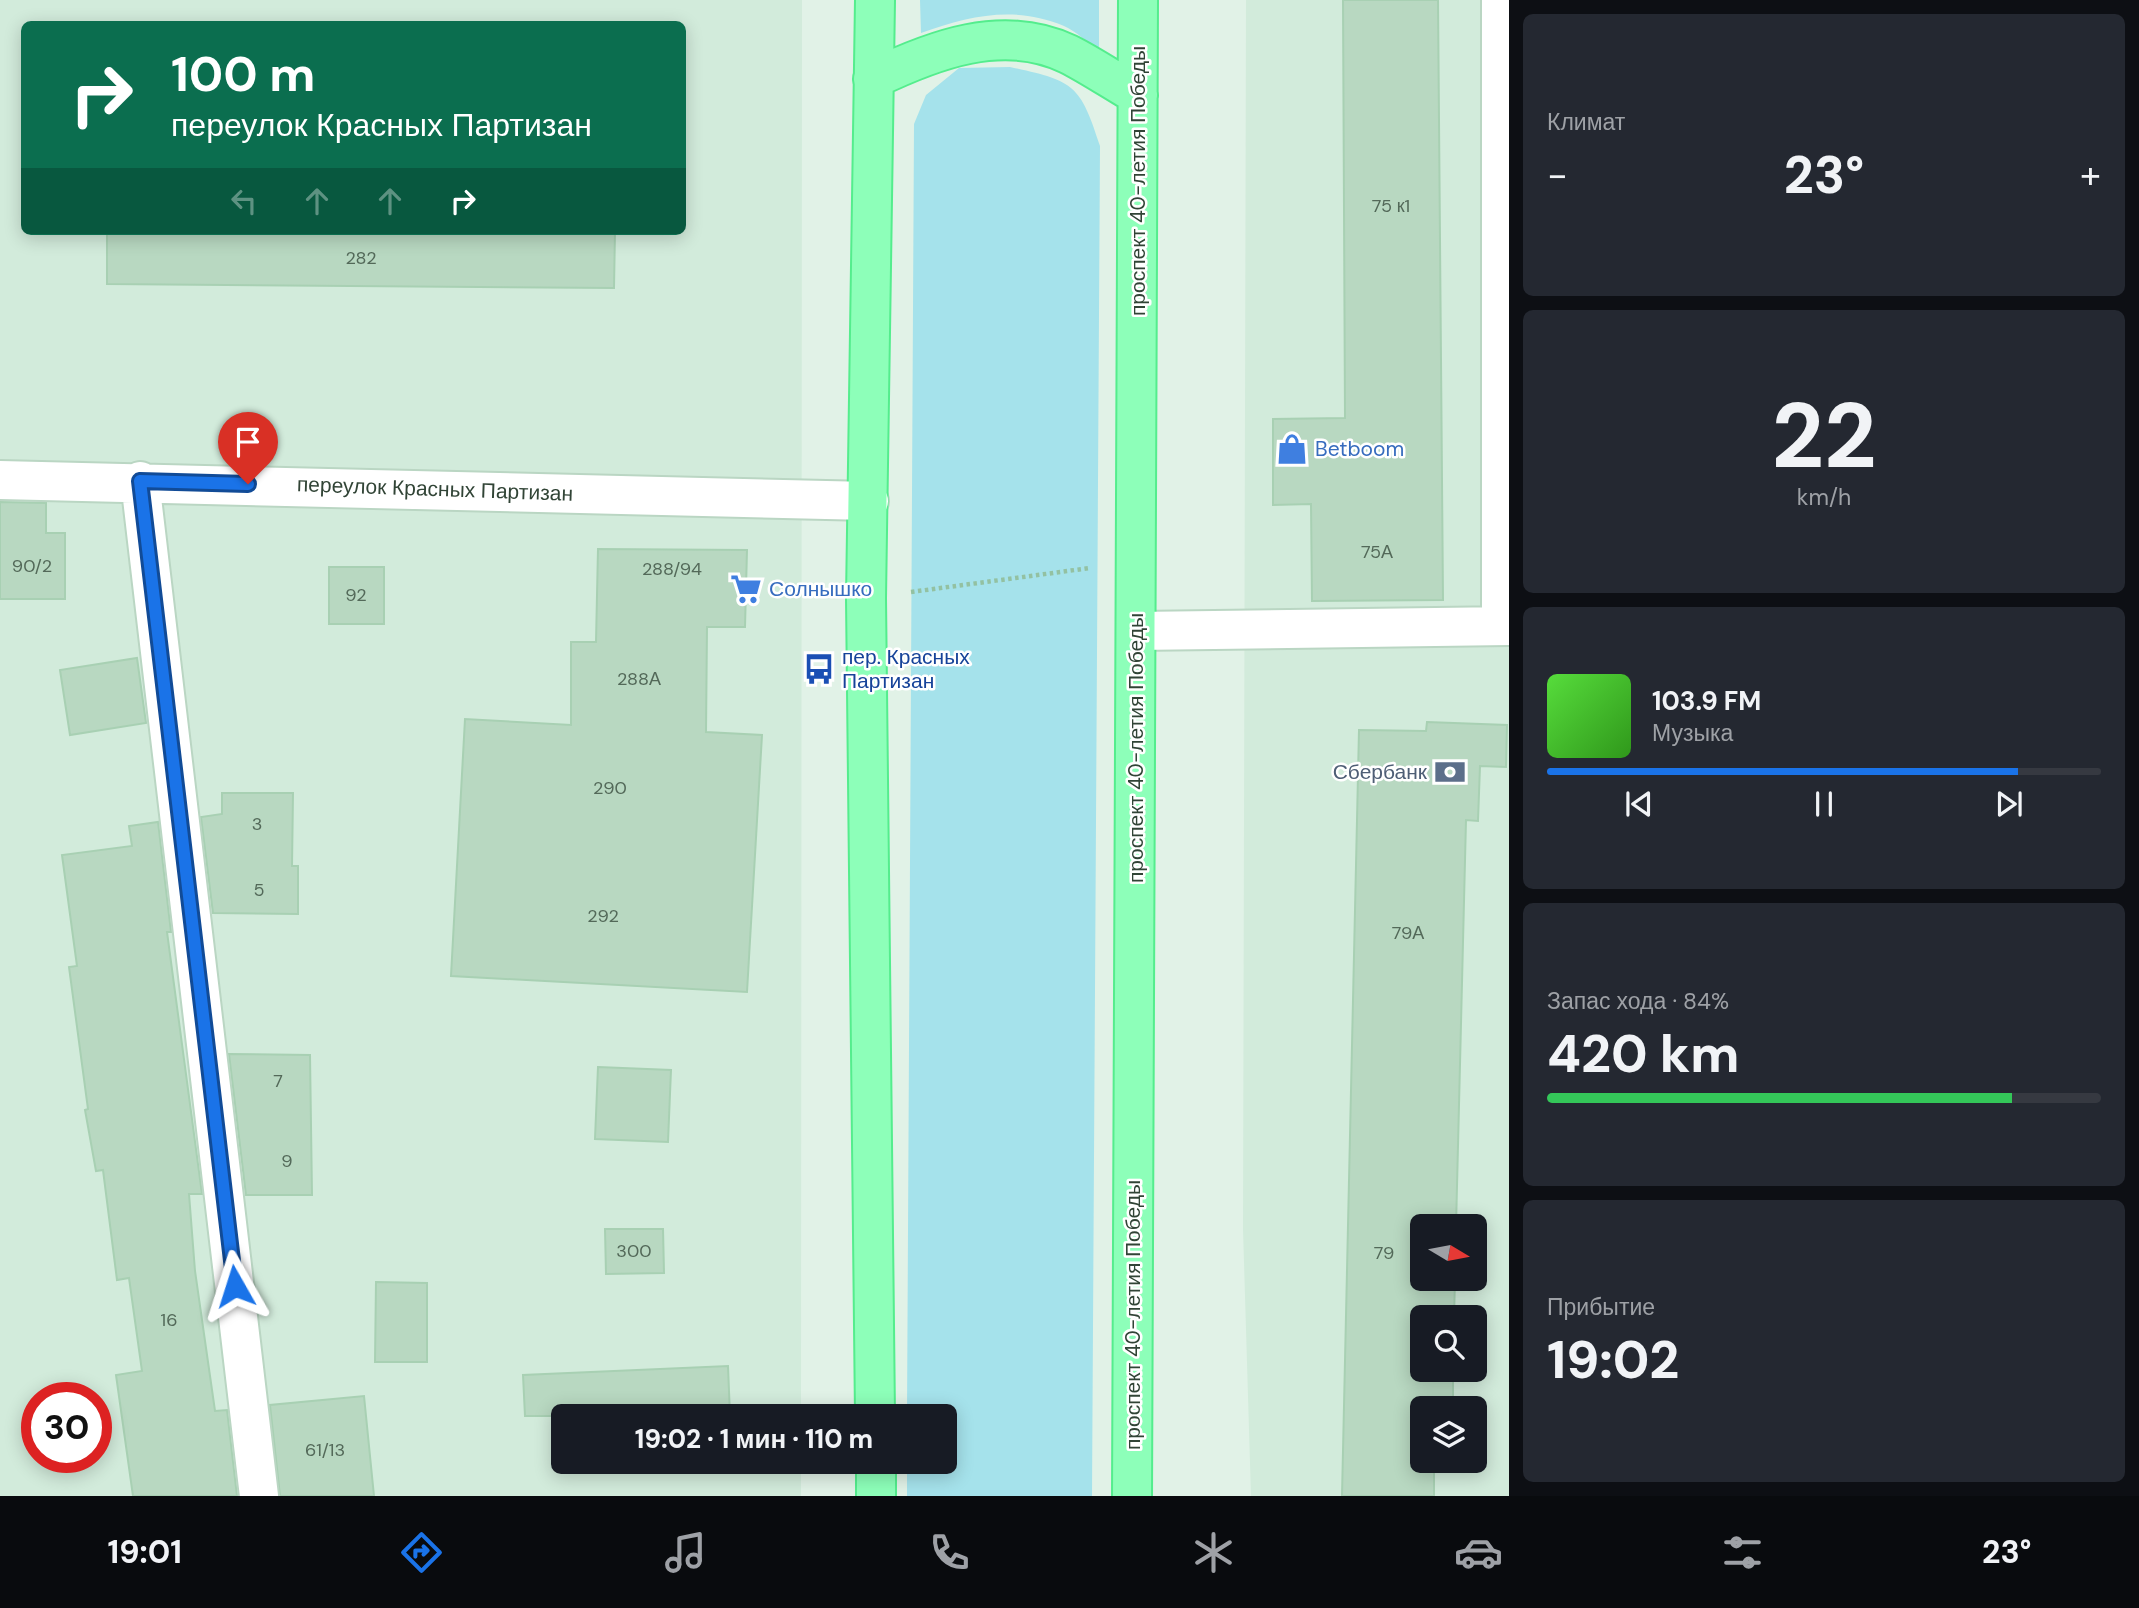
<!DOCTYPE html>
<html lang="ru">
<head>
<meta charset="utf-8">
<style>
  :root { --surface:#171b24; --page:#242831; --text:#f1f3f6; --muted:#9ea1a6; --line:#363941; --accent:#1a73e8 }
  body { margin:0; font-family:"DM Sans",sans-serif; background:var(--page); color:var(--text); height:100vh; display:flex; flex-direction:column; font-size:26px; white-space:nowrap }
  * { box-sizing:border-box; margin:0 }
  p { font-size:23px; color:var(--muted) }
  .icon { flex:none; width:38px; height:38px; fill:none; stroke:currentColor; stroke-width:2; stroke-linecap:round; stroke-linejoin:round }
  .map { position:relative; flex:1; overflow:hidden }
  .drawer { display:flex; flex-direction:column; gap:14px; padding:14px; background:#0d0f14; width:630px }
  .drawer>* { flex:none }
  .top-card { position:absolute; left:21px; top:21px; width:665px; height:214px; border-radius:10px; box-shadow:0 4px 18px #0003; background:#0b6e4f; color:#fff; overflow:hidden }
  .needle { width:46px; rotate:100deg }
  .tools { position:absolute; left:1410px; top:1214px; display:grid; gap:14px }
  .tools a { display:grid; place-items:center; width:77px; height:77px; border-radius:10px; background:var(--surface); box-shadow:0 4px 18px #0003; font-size:35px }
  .speed { position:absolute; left:21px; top:1382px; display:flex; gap:14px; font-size:35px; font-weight:700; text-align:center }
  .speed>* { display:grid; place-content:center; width:91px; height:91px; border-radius:50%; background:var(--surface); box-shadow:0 4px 18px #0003; line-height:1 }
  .speed .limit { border:10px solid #d22; background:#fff; color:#111 }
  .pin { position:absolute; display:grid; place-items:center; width:60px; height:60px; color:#fff; margin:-72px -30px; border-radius:50% 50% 50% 0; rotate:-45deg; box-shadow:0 0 7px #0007 }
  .pin .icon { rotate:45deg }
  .me { position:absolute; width:77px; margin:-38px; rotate:354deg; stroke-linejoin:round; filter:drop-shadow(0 0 5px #0008) }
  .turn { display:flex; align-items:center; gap:24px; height:147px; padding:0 35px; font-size:32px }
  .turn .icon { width:91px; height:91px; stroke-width:2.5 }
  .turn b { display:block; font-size:49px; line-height:60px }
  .lanes { display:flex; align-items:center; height:66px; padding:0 35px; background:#0003; justify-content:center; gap:35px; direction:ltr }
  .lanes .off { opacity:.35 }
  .big { font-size:52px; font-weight:800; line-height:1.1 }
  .drawer .tile { flex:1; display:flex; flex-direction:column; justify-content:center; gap:10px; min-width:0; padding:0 24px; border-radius:10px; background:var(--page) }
  .drawer .dial { align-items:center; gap:0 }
  .dial b { font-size:91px; line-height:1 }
  .song { display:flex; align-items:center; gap:21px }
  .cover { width:84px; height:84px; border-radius:10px; background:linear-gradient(135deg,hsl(110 70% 55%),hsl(110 70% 35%)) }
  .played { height:7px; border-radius:4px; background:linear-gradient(90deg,var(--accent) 85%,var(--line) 85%) }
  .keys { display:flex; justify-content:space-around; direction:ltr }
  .heat { display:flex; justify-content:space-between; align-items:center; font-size:38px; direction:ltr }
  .charge { height:10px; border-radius:5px; background:linear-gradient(90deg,#34c759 84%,var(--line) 0) }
  .trip { position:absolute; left:551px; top:1404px; width:406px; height:70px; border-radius:10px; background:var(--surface); box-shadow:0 4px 18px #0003; font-weight:800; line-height:70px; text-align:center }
  .dock { display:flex; height:112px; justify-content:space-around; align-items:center; background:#090b0e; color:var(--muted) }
  .dock .icon { width:49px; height:49px }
  .dock .on { color:var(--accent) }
  .dock b { font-size:32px; color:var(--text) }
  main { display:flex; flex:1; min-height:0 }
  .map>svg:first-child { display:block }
  .residential { fill:#d2ebdb; fill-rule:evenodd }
  .green { fill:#a5e2eb }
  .building { fill:#b8d8c1; stroke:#a8d0b3; stroke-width:2 }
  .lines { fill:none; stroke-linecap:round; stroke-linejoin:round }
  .minor-casing { stroke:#bad6c3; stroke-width:42 }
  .major-casing { stroke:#54ed8d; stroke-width:42 }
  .path { stroke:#93c1a2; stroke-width:4.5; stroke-dasharray:3.5 3.5; stroke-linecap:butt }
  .minor { stroke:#fff; stroke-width:38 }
  .major { stroke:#8dffb9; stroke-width:38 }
  .route-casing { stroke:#114b97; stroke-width:18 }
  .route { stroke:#1a73e8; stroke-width:12 }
  .labels { text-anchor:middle; stroke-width:5; stroke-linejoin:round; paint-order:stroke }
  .number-label { font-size:18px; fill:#536959 }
  .street-label { font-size:21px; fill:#314436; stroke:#fff }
  .shop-label { font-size:21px; fill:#366cbe; stroke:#fff; text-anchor:start }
  .transit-label { font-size:21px; fill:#164399; stroke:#fff; text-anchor:start }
  .service-label { font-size:21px; fill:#4e5e75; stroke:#fff; text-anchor:end }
</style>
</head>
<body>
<main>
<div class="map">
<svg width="1509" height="1496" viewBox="0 0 1509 1496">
  <rect width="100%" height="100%" fill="#e1f2e7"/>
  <path class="residential" d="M0 0H802L801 1416H564V1461H801V1496H0ZM24 24H682V231H24ZM37 1398H96V1458H37Z
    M1246 0H1509V1496H1251L1243 1229ZM1423 1227H1475V1279H1423ZM1423 1318H1475V1370H1423ZM1423 1409H1475V1461H1423Z"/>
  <path class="green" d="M920 0H1099V51C1088 43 1076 31 1064 26 1014 5 969 16 921 33Z
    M1010 67C1073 81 1080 83 1100 146L1092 1496H907V1461H945V1416H907L914 124 926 95 959 68Z"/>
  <path class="building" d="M1343 0H1438L1443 600 1312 601 1311 504 1273 505V419L1345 418Z
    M107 231H615L614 288 107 284Z
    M0 502 46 503V533H65V599H0Z
    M598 549 747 550 745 627H707L706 732 762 735 747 992 451 976 465 719 571 725V642H596Z
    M329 567H384V624H329Z
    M137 658 146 723 70 735 60 670Z
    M1427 722 1507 725 1506 767 1480 766 1478 821 1466 820 1456 1227H1423V1279H1455L1454 1318H1423V1370H1453V1409H1423V1461H1452V1472L1434 1471V1496H1342L1359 730 1426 731Z
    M222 793H293L292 866H298V914L213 913 201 817 222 814Z
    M158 822 171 932H167L202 1194H189L195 1271 215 1411 227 1410 237 1496H133L116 1375 142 1371 129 1278 117 1280 103 1170 96 1171 85 1110 88 1109 69 967 77 966 62 855 132 846 129 826Z
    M229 1054 310 1055 312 1195H246Z
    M598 1067 671 1070 668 1142 595 1139Z
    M605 1229H663L664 1273 606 1274Z
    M376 1282 427 1283V1362H375Z
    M728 1366 730 1416H525L523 1375Z
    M364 1396 374 1496H280L270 1405Z"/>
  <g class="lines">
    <defs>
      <path id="minor" d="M1501 0V626
        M0 480 869 501
        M140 481 259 1496
        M1136 631 1509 626"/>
      <path id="major" d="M875 0 866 598 875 1416
        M873 79C933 50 1003 23 1068 54 1092 66 1115 82 1138 95
        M876 1461V1496
        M1132 1496 1138 0"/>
    </defs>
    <use href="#minor" class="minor-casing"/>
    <use href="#major" class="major-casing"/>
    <path class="path" d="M911 592 1090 568"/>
    <use href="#minor" class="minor"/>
    <use href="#major" class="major"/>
  </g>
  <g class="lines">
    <defs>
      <path id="route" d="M235 1286 140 481 248 484"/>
    </defs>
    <use href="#route" class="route-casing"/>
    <use href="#route" class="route"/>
  </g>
  <defs>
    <symbol id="shop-bare" viewBox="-9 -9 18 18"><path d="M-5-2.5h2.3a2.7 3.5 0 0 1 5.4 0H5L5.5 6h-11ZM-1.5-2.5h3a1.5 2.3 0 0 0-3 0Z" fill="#3f7fe0" stroke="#fff" stroke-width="2.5" paint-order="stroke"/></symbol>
    <symbol id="supermarket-bare" viewBox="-9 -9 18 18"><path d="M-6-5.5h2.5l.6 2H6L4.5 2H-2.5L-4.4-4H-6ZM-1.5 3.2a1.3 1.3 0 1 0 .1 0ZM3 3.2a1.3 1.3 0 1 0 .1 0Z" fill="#3f7fe0" stroke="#fff" stroke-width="2.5" paint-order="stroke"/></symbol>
    <symbol id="bus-bare" viewBox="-9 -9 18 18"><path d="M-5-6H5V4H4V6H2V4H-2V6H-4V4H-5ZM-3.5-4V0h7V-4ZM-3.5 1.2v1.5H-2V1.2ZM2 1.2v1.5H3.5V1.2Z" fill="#1a4fb4" stroke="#fff" stroke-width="2.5" paint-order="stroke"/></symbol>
    <symbol id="bank-bare" viewBox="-9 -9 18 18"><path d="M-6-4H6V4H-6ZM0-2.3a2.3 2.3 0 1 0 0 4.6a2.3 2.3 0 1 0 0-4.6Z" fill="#5c6f8a" stroke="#fff" stroke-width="2.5" paint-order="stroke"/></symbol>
  </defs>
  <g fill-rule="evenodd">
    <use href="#shop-bare" x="1270" y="427" width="44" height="44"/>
    <use href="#supermarket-bare" x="724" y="567" width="44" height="44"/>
    <use href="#bus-bare" x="797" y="647" width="44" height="44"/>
    <use href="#bank-bare" x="1428" y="750" width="44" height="44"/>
  </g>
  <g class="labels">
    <g class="number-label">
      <text x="1391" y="212">75 к1</text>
      <text x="361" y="264">282</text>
      <text x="1377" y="558">75А</text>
      <text x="32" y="572">90/2</text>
      <text x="672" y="575">288/94</text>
      <text x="356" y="601">92</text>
      <text x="639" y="685">288А</text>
      <text x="610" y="794">290</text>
      <text x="257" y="830">3</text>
      <text x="259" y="896">5</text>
      <text x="603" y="922">292</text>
      <text x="1408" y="939">79А</text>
      <text x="278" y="1087">7</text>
      <text x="287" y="1167">9</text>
      <text x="634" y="1257">300</text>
      <text x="1384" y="1259">79</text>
      <text x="169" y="1326">16</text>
      <text x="325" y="1456">61/13</text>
    </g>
    <g class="street-label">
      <text transform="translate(1138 181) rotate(-90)" y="7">проспект 40-летия Победы</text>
      <text transform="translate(435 489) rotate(2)" y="7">переулок Красных Партизан</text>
      <text transform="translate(1136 748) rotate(-90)" y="7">проспект 40-летия Победы</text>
      <text transform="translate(1133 1315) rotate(-90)" y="7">проспект 40-летия Победы</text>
    </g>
    <g class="shop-label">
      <text x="1315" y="456">Betboom</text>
      <text x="769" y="596">Солнышко</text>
    </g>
    <g class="transit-label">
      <text x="842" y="664">пер. Красных<tspan x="842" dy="24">Партизан</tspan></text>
    </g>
    <g class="service-label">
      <text x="1427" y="779">Сбербанк</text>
    </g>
  </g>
</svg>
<div class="tools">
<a><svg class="needle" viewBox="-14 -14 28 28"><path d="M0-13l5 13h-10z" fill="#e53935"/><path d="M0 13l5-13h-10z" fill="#9ea1a6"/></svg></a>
<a><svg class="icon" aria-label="search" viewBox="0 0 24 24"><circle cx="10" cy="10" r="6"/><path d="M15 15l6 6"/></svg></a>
<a><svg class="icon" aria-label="layers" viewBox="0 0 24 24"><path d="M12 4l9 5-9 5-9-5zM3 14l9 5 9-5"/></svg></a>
</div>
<div class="speed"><div class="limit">30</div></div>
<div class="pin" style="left:248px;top:484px;background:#d93025"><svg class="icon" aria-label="arrive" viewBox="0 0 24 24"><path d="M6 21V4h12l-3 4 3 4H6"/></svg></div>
<svg class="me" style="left:235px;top:1286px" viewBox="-20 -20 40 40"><path d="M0-17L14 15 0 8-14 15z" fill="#1a73e8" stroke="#fff" stroke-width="4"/></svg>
<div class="trip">19:02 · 1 мин · 110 m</div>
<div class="top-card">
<div class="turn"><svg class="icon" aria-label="right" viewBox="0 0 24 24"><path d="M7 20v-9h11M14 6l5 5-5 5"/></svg><div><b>100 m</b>переулок Красных Партизан</div></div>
<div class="lanes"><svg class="icon off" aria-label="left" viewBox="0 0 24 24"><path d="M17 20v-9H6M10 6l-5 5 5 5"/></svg><svg class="icon off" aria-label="ahead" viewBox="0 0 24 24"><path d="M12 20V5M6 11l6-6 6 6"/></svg><svg class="icon off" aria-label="ahead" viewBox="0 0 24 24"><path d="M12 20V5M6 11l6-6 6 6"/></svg><svg class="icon" aria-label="right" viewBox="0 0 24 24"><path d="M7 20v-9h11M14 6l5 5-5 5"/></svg></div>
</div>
</div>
<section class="drawer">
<div class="tile"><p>Климат</p>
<div class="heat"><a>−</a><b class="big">23°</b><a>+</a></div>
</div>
<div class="tile dial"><b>22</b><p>km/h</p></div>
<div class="tile">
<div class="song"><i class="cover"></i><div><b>103.9 FM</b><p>Музыка</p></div></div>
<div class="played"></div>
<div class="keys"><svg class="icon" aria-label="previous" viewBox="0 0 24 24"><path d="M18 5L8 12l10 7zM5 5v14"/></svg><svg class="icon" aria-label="pause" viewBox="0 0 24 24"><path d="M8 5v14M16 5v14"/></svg><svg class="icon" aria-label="next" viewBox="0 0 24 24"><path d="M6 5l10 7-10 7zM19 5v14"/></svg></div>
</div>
<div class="tile"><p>Запас хода · 84%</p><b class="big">420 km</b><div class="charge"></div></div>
<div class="tile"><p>Прибытие</p><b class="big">19:02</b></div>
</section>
</main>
<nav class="dock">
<b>19:01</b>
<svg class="icon on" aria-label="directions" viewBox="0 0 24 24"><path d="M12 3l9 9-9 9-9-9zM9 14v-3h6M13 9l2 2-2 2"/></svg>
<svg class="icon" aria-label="music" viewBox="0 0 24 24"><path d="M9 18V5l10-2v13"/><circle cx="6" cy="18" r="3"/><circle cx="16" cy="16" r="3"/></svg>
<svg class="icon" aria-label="phone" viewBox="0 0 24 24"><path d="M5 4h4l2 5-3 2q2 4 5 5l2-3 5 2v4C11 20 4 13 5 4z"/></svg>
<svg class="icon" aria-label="climate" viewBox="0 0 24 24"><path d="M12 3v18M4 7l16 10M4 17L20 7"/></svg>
<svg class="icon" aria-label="car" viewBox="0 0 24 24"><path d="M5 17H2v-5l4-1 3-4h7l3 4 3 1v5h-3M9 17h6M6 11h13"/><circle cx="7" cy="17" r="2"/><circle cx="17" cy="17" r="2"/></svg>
<svg class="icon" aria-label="filters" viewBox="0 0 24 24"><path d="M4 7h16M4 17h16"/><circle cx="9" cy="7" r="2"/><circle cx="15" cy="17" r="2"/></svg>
<b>23°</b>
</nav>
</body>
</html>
